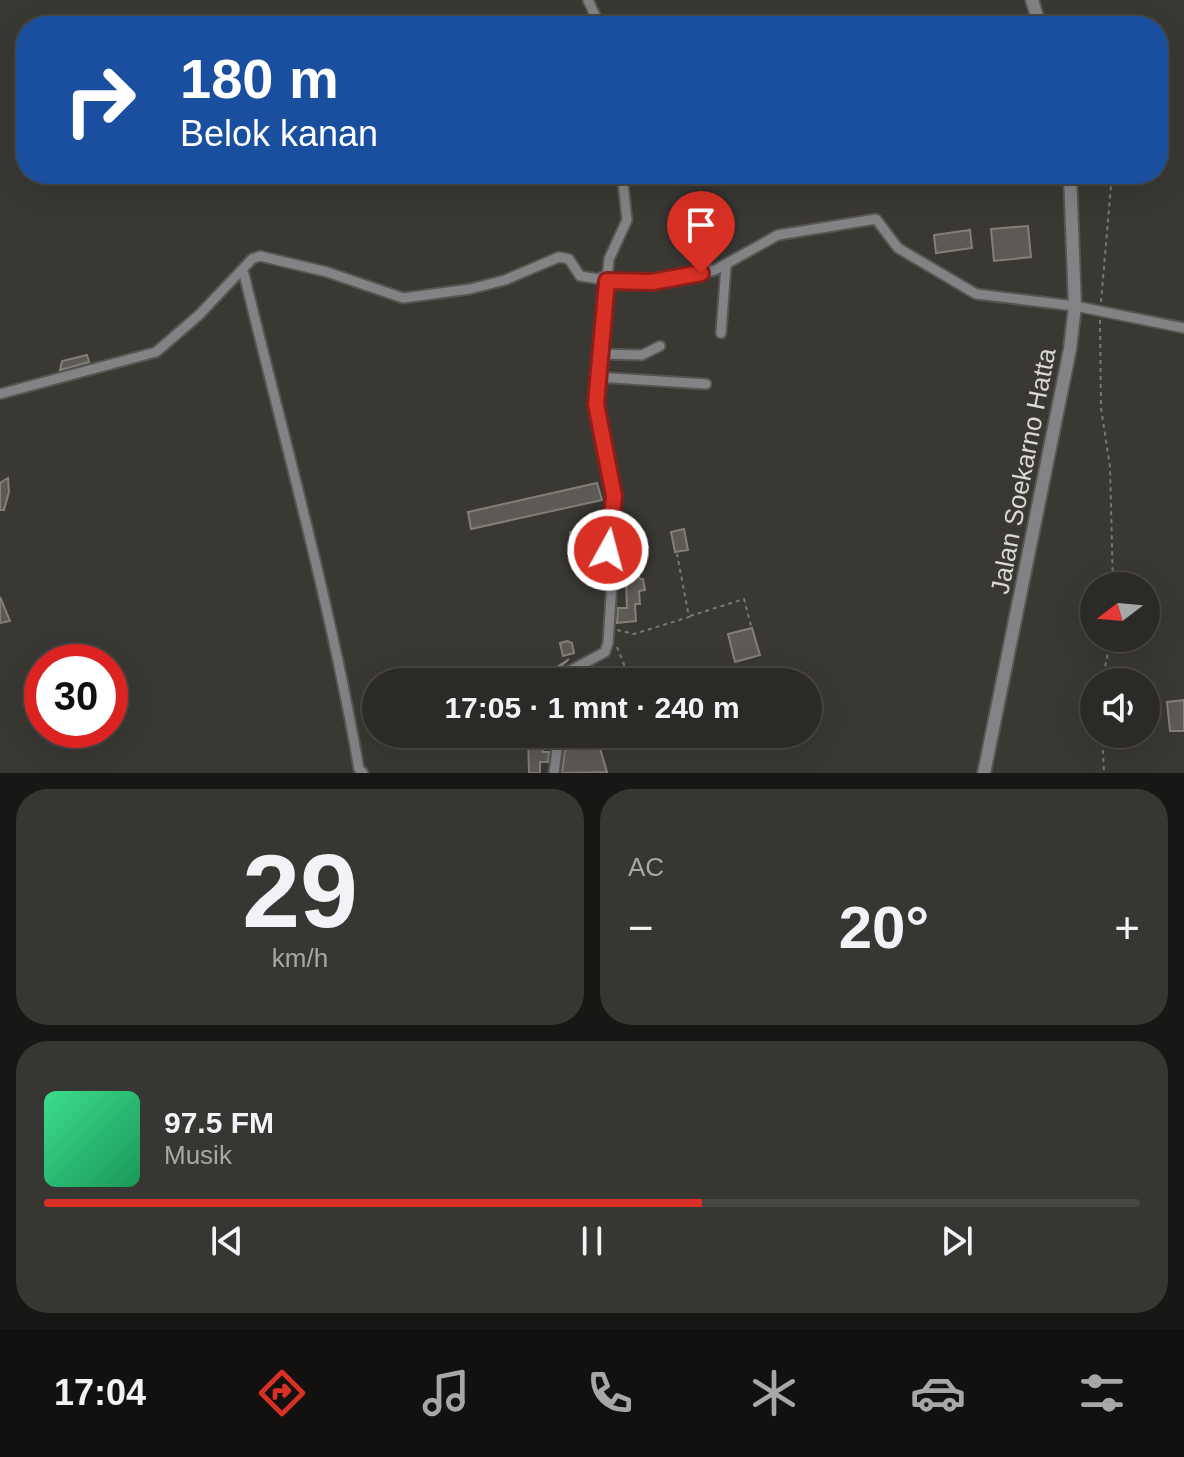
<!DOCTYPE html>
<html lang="id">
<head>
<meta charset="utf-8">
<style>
  :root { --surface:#2c2a26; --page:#383632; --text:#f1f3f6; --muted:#a6a7a7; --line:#484643; --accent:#d93025 }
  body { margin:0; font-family:Helvetica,sans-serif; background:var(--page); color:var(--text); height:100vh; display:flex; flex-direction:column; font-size:30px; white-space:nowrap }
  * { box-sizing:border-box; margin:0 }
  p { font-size:26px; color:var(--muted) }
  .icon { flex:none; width:44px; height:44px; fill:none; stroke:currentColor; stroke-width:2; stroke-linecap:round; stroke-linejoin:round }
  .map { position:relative; height:773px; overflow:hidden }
  .details { display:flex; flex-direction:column; gap:16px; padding:16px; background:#181715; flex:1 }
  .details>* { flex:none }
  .hud { position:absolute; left:16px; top:16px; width:1152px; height:168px; border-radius:32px; box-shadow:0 8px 32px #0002,0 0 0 2px var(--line); background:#1a4fa0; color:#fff; overflow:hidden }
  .needle { width:52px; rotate:254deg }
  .buttons { position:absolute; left:1080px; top:572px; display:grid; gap:16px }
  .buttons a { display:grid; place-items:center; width:80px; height:80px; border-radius:50%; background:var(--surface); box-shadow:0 8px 32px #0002,0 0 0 2px var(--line); font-size:40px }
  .speed { position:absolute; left:24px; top:644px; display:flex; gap:16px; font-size:40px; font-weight:700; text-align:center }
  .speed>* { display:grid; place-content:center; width:104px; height:104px; border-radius:50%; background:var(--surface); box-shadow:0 8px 32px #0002,0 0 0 2px var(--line); line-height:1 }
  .speed .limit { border:12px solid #d22; background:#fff; color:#111 }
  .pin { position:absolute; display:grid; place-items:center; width:68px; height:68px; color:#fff; margin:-82px -34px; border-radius:50% 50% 50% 0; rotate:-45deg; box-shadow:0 0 8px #0007 }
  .pin .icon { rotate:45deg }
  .me { position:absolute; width:88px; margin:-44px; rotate:7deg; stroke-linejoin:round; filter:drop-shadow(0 0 6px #0008) }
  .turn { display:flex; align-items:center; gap:28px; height:168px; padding:0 32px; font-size:36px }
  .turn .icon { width:104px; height:104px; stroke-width:2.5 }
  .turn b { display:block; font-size:56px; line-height:68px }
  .big { font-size:60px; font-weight:700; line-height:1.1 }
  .details .tile { flex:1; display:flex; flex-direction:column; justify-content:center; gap:12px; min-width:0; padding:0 28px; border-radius:32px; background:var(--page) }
  .details .dial { align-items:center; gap:0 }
  .dial b { font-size:104px; line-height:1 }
  .song { display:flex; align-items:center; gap:24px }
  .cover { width:96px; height:96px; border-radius:12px; background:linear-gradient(135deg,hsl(150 70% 55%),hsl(150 70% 35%)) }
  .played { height:8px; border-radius:4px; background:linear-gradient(90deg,var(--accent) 60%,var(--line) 60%) }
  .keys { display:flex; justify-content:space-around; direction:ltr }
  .heat { display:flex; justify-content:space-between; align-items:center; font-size:44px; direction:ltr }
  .details .tiles { flex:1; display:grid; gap:16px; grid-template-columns:1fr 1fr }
  .tile:last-child { grid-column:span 2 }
  .trip { position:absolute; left:362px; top:668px; width:460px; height:80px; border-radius:40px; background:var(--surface); box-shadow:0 8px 32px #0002,0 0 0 2px var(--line); font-weight:700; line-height:80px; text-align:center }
  .menu { display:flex; height:128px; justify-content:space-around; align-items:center; background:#12110f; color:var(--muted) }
  .menu .icon { width:56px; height:56px }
  .menu .on { color:var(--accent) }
  .menu b { font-size:36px; color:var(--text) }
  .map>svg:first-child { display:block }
  .building { fill:#5d5a55; stroke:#827f79; stroke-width:2 }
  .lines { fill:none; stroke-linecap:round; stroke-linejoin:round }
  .minor-casing { stroke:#575551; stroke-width:13 }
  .tertiary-casing { stroke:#575551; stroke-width:16 }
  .path { stroke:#7a7874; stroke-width:2; stroke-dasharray:4 4; stroke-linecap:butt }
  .minor { stroke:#838285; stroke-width:9 }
  .tertiary { stroke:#838285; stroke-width:12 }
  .route-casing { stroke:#8d1f18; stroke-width:20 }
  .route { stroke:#d93025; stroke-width:14 }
  .labels { text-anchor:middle; stroke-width:8; stroke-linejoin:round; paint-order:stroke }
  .street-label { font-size:26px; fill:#dbd9d7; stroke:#3a3833 }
</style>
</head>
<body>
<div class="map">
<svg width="1184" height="773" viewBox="0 0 1184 773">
  <rect width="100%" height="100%" fill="#3a3833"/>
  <path class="building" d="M1028 226 1031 257 994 261 991 229Z
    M970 230 972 248 936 253 934 235Z
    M87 355 89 362 60 370 62 361Z
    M8 478 9 492 4 510H0V483Z
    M597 483 602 500 471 529 468 512Z
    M593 528 595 549 573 552 570 532Z
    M684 529 688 550 675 552 671 532Z
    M615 536H630L631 563 635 561 640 579H643L645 590 639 591 640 604H635L636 621 617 623 618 608H627L626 579 620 581Z
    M0 597 10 621 0 623Z
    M752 628 760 655 735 662 728 634Z
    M567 641 572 643 574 653 563 656 560 643Z
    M569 659 557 670 556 682 544 679 539 668 551 671Z
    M645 673 648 682H621V680Z
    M1184 700V731H1170L1167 702Z
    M528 734H541L543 752H549L548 762H540V773H529Z
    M597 738 607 772 562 773 565 750 583 747Z"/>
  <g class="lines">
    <defs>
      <path id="minor" d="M588 0 600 26
        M240 273 244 274C284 439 330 602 359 769L363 773
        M607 281 652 282 715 270 778 235 876 219 898 248 976 294 1075 306 1184 328
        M721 333 726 266
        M601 354 642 355 660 346
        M597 377 706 384
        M0 394 156 352 199 315 252 259 260 256 327 272 403 298 470 289 505 280 559 257 569 259 580 276 599 279 607 274
        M563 682 564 674 605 652 608 643 612 582 607 541 614 496 599 427 596 389 609 259 627 220 622 174
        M554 773 559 734"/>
      <path id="tertiary" d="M1032 0 1040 26
        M984 773 1070 349 1075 306 1070 174"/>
    </defs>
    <use href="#minor" class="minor-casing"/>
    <use href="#tertiary" class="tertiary-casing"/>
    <path class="path" d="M1101 302 1112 174
      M1100 320 1101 408 1110 467 1113 586
      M690 616 744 599 751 626
      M617 630 634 634 689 617 677 554
      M617 647 631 682
      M1102 682 1111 638
      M1102 734 1104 773"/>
    <use href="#minor" class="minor"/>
    <use href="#tertiary" class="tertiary"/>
  </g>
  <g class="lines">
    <defs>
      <path id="route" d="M608 550 614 496 596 404 607 281 652 282 701 273"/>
    </defs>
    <use href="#route" class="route-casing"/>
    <use href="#route" class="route"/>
  </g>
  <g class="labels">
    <g class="street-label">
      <text transform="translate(1023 471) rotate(-79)" y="9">Jalan Soekarno Hatta</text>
    </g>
  </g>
</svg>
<div class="buttons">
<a><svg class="needle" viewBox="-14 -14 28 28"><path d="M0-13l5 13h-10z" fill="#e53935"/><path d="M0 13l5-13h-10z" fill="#a6a7a7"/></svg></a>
<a><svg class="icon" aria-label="sound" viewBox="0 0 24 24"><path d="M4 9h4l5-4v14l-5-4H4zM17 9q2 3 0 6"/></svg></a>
</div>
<div class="speed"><div class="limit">30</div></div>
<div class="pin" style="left:701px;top:273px;background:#d93025"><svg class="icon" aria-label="arrive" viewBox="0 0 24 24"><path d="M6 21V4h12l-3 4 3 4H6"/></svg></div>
<svg class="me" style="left:608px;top:550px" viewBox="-20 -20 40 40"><circle r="17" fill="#d93025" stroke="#fff" stroke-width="3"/><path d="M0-11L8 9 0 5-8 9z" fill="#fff"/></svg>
<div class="trip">17:05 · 1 mnt · 240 m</div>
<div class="hud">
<div class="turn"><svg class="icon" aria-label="right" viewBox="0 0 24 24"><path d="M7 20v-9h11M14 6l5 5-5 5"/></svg><div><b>180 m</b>Belok kanan</div></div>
</div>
</div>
<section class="details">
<div class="tiles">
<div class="tile dial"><b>29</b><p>km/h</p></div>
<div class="tile"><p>AC</p>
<div class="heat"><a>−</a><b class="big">20°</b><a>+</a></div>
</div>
<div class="tile">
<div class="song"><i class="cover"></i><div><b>97.5 FM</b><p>Musik</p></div></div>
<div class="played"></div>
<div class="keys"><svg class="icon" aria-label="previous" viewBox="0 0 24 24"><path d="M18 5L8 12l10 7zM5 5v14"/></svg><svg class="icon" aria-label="pause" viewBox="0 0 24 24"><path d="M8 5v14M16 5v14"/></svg><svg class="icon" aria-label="next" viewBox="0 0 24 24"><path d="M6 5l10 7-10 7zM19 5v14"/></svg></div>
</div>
</div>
</section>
<nav class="menu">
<b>17:04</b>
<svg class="icon on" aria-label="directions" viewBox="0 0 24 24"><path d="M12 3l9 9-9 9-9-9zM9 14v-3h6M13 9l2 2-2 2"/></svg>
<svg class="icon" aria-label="music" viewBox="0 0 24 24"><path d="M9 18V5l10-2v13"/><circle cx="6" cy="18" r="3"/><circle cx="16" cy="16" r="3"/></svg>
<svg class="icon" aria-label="phone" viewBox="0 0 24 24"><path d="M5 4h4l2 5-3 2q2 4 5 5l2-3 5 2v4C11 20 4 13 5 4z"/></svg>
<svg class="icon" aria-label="climate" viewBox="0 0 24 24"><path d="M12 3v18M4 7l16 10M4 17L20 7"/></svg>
<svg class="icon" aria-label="car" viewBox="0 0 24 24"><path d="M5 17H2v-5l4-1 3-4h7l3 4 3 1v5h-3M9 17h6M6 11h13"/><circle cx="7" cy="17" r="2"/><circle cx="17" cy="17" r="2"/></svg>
<svg class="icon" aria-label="filters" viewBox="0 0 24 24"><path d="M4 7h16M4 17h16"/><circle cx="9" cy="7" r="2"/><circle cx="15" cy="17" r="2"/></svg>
</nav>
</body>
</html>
